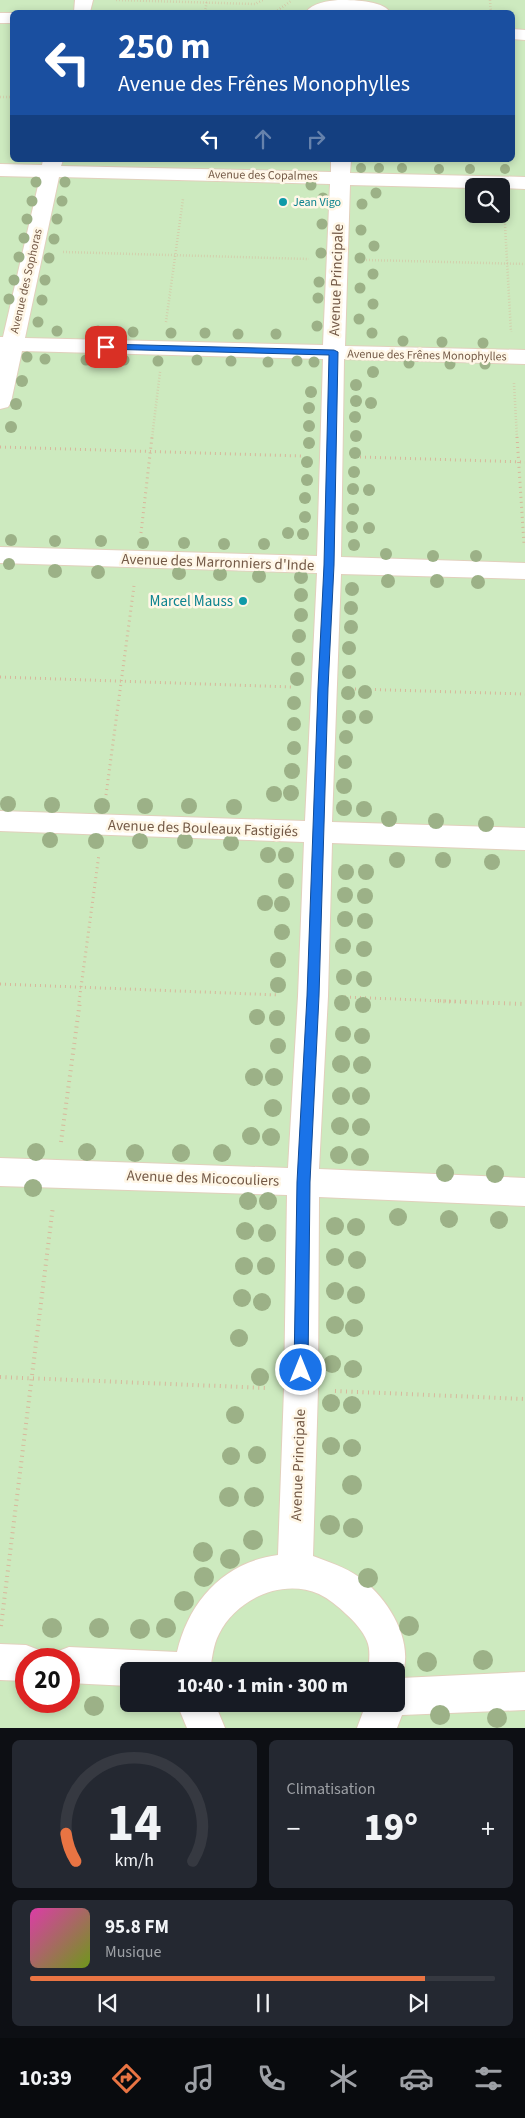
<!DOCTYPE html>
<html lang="fr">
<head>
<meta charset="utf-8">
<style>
  :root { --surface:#171b24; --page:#242831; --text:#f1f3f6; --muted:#9ea1a6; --line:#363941; --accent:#e97443 }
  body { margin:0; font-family:"Source Sans 3",sans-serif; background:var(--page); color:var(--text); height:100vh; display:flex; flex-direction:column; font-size:19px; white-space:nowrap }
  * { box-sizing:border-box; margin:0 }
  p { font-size:16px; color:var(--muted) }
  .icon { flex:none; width:28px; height:28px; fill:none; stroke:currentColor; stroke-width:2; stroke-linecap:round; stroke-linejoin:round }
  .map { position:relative; height:1728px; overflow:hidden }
  .details { display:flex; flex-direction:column; gap:12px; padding:12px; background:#0d0f14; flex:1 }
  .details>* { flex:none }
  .banner { position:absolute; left:10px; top:10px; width:505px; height:152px; border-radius:8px; box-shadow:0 2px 8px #0003; background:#1a4fa0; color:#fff; overflow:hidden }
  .controls { position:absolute; left:465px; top:178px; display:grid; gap:10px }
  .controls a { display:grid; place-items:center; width:45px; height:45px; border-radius:8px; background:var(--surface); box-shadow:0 2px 8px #0003; font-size:25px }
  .speed { position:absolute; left:15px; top:1648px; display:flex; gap:10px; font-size:25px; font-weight:700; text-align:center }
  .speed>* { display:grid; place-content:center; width:65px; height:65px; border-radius:50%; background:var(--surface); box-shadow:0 2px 8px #0003; line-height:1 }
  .speed .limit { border:8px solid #d22; background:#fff; color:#111 }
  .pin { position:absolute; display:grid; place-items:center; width:42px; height:42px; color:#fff; margin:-21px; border-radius:10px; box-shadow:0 2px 8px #0006 }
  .me { position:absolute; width:55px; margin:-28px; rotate:0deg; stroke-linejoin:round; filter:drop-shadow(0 0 4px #0008) }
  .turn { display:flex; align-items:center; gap:18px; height:105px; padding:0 25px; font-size:22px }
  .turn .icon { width:65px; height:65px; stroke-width:2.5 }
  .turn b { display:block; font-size:35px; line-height:42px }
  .lanes { display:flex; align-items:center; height:48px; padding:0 25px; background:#0003; justify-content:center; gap:25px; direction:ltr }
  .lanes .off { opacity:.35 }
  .big { font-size:38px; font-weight:800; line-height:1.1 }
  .details .widget { flex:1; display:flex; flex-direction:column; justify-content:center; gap:8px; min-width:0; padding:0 18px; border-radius:8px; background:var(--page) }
  .details .dial { align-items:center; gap:0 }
  .dial svg { height:130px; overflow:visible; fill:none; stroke:var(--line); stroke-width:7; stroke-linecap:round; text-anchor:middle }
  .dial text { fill:var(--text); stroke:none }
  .song { display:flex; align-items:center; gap:15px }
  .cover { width:60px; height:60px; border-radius:8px; background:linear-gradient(135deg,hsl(320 70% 55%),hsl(80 70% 35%)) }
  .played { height:5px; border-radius:2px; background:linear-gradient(90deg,var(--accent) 85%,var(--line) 85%) }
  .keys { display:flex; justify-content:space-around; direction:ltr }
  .heat { display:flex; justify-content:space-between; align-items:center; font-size:28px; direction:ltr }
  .details .tiles { flex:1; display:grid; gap:12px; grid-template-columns:1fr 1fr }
  .widget:last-child { grid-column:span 2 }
  .trip { position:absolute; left:120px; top:1662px; width:285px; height:50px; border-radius:8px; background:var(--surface); box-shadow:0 2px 8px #0003; font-weight:800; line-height:50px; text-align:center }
  .dock { display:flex; height:80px; justify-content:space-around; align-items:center; background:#090b0e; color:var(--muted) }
  .dock .icon { width:35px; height:35px }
  .dock .selected { color:var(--accent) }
  .dock b { font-size:22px; color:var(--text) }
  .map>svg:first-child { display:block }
  .green { fill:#cdeabf; fill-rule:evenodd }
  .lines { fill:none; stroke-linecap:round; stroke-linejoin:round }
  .minor-casing { stroke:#e1d0bc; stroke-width:2 }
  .path-far2 { stroke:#d7b79b; stroke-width:2.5; stroke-dasharray:0.5 2.5; stroke-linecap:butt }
  .path-far1 { stroke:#d7b79b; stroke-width:3; stroke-dasharray:1 4; stroke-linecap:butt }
  .path { stroke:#d7b79b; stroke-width:4; stroke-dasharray:1 4.5; stroke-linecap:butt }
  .minor { fill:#fff; fill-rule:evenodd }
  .tree { fill:#9cb187 }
  .route { fill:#1a73e8; stroke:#114b97 }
  .culture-dot { fill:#0f9aa8; stroke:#fff7e7; stroke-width:2 }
  .labels { text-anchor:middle; stroke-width:5; stroke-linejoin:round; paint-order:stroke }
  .far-street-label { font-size:12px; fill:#745a47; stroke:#fff7e7 }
  .far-culture-label { font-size:12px; fill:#0d838f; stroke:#fff7e7; text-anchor:start }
  .street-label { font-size:15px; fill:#745a47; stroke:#fff7e7 }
  .culture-label { font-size:15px; fill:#0d838f; stroke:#fff7e7; text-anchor:end }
</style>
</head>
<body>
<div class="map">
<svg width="525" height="1728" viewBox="0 0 525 1728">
  <rect width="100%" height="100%" fill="#fdf4e0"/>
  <path class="green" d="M0 0H525V1728H0ZM12 12H512V160H12ZM474 186H501V214H474ZM26 1659H69V1701H26ZM129 1671H396V1704H129Z"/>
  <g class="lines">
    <defs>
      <path id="minor" d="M75 0H93L90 12H74Z
        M338 0C351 0 382 0 390 12H365L348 10 306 12C312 3 328 1 338 0Z
        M0 13H12V23H0Z
        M512 29 525 30V40L512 39Z
        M43 160H63L61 166 331 172V160H351L350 173 525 177V189L501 188V186L474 188 350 185 345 346 525 350V364L344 359 341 557 525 563V579L341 574 332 822 525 828V850L332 843 328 996 319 1169 525 1178V1206L319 1197 318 1389 313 1556C329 1562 345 1567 359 1577 388 1598 416 1642 401 1678L525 1672V1710L402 1715 397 1728H357L366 1704H396V1671H368C369 1662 371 1650 367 1641 363 1631 354 1621 346 1614 338 1606 329 1599 319 1594 282 1578 236 1599 219 1634 213 1645 212 1659 210 1671H129V1686L69 1683V1659H53L56 1652 69 1647 177 1652C189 1601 224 1562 278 1555L284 1389 287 1195 0 1186V1158L288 1168 298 996 304 842 0 831V811L305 821 317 573 0 563V547L317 556 323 359 22 351 11 402 8 407 0 409V337H3L40 177 0 176V164L42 165ZM59 177 330 184 323 345 25 338Z
        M0 1644 26 1645 39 1650 43 1659H26V1681L0 1680Z
        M177 1704H215L225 1728H187Z"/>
    </defs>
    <use href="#minor" class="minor-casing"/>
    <path class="path-far2" d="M116 0 255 4 263 0
      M490 0 491 12
      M109 12H176
      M205 12 207 0
      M275 12 291 1
      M0 97H12
      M504 206 511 332
      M63 252 309 259
      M366 260 525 264
      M166 322 183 199
      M514 383 517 438
      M152 438 160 372"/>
    <path class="path-far1" d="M517 437 524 544
      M0 447 302 456
      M360 457 525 462
      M141 533 152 437
      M0 677 292 687
      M355 689 525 694
      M106 795 134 586
      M0 984 279 995
      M345 997 470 1002
      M79 1002 99 854"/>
    <path class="path" d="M438 1001 525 1004
      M61 1142 80 1001
      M0 1377 267 1388
      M335 1391 525 1399
      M1 1626 53 1206"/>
    <use href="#minor" class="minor"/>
  </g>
  <g class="tree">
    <circle cx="361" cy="168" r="5"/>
    <circle cx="379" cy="168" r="5"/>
    <circle cx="402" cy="168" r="5"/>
    <circle cx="439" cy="169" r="5"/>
    <circle cx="470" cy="169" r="5"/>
    <circle cx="505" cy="169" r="5"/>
    <circle cx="36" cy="182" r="5.5"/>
    <circle cx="65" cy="182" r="5.5"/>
    <circle cx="311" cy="185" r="5.5"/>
    <circle cx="376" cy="193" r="5.5"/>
    <circle cx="323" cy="198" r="5.5"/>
    <circle cx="32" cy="201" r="5.5"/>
    <circle cx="62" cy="201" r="5.5"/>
    <circle cx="362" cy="204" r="5.5"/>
    <circle cx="27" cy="219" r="5.5"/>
    <circle cx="57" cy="219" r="5.5"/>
    <circle cx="322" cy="224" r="5.5"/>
    <circle cx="361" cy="230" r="5.5"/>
    <circle cx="24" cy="238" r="5.5"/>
    <circle cx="54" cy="239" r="5.5"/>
    <circle cx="374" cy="246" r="5.5"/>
    <circle cx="321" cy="253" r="5.5"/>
    <circle cx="19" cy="257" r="5.5"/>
    <circle cx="49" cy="258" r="5.5"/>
    <circle cx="360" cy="258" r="5.5"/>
    <circle cx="373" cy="274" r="5.5"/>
    <circle cx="14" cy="280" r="5.5"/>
    <circle cx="45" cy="280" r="5.5"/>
    <circle cx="319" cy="282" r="5.5"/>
    <circle cx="360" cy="288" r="5.5"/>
    <circle cx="318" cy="298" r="5.5"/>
    <circle cx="9" cy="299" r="5.5"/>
    <circle cx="42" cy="300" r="5.5"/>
    <circle cx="373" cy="304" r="5.5"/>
    <circle cx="359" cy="319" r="5.5"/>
    <circle cx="38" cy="322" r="5.5"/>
    <circle cx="317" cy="326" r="5.5"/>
    <circle cx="57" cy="331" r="5.5"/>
    <circle cx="98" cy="331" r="5.5"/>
    <circle cx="133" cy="332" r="5.5"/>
    <circle cx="171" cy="333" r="5.5"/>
    <circle cx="205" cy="333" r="5.5"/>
    <circle cx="372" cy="333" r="5.5"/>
    <circle cx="238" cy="334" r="5.5"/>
    <circle cx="276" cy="334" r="5.5"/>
    <circle cx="403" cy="341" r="5.5"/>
    <circle cx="442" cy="342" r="5.5"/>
    <circle cx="483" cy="343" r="5.5"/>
    <circle cx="27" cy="357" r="5.5"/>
    <circle cx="45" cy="359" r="5.5"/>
    <circle cx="86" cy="360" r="5.5"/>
    <circle cx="124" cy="360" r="5.5"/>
    <circle cx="197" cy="360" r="5.5"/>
    <circle cx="158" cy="361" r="5.5"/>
    <circle cx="231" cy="361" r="5.5"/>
    <circle cx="297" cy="361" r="5.5"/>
    <circle cx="268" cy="362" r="5.5"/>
    <circle cx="314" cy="362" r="5.5"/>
    <circle cx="409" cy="363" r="5.5"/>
    <circle cx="450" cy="364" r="5.5"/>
    <circle cx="485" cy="364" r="5.5"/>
    <circle cx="373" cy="372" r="6"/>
    <circle cx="22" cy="381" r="6"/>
    <circle cx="356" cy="385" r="6"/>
    <circle cx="311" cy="392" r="6"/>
    <circle cx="356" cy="401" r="6"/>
    <circle cx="371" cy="403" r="6"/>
    <circle cx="16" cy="404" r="6"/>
    <circle cx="309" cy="408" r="6"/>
    <circle cx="355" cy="417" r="6"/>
    <circle cx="309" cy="426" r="6"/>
    <circle cx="11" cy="427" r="6"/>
    <circle cx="356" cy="436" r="6"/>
    <circle cx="309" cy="443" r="6"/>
    <circle cx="355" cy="453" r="6"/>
    <circle cx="307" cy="462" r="6"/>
    <circle cx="354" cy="472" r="6"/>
    <circle cx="307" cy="480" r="6"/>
    <circle cx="353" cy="489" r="6"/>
    <circle cx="369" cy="490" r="6"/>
    <circle cx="305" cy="498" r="6"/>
    <circle cx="353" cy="509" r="6"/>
    <circle cx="305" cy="517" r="6"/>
    <circle cx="352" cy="527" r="6"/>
    <circle cx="369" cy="528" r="6"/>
    <circle cx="288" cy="533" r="6"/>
    <circle cx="303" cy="534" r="6"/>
    <circle cx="11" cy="540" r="6"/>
    <circle cx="55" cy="541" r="6"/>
    <circle cx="101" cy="541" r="6"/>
    <circle cx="143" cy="543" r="6"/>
    <circle cx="184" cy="543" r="6"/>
    <circle cx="224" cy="544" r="6"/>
    <circle cx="264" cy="544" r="6"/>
    <circle cx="354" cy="545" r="6"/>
    <circle cx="386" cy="554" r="6"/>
    <circle cx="433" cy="556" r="6"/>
    <circle cx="476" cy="556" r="6"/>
    <circle cx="9" cy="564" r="6"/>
    <circle cx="55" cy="571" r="7"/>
    <circle cx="98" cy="572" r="7"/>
    <circle cx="179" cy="573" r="7"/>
    <circle cx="220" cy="574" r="7"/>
    <circle cx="259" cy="576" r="7"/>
    <circle cx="301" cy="577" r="7"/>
    <circle cx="388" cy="581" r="7"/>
    <circle cx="437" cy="581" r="7"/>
    <circle cx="478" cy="582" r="7"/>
    <circle cx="352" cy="589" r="7"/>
    <circle cx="301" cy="595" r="7"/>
    <circle cx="351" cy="608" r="7"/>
    <circle cx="301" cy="615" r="7"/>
    <circle cx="351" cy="627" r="7"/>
    <circle cx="299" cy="636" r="7"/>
    <circle cx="349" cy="648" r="7"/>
    <circle cx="298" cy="659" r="7"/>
    <circle cx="349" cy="672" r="7"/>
    <circle cx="297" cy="679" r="7"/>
    <circle cx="365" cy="692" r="7"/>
    <circle cx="348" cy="693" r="7"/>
    <circle cx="294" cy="703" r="7"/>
    <circle cx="349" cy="717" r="7"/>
    <circle cx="366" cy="717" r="7"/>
    <circle cx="294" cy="724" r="7"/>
    <circle cx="346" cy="737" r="7"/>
    <circle cx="294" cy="748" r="7"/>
    <circle cx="345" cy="762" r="7"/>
    <circle cx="292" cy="771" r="8"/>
    <circle cx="344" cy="786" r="8"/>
    <circle cx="291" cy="793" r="8"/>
    <circle cx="274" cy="794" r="8"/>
    <circle cx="8" cy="804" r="8"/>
    <circle cx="52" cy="805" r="8"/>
    <circle cx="102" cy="806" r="8"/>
    <circle cx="145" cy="806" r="8"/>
    <circle cx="189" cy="806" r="8"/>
    <circle cx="234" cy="807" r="8"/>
    <circle cx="344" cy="808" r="8"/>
    <circle cx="364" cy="809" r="8"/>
    <circle cx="389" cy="819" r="8"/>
    <circle cx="436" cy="821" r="8"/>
    <circle cx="486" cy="824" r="8"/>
    <circle cx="50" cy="840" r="8"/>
    <circle cx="96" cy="841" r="8"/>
    <circle cx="140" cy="841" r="8"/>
    <circle cx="185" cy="841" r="8"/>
    <circle cx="231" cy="843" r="8"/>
    <circle cx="268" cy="855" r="8"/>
    <circle cx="286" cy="855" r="8"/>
    <circle cx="397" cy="860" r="8"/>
    <circle cx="443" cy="860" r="8"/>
    <circle cx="492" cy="862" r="8"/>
    <circle cx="346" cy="872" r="8"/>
    <circle cx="366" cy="872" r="8"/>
    <circle cx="286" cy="881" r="8"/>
    <circle cx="345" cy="895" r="8"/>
    <circle cx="365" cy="896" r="8"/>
    <circle cx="265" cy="903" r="8"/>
    <circle cx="282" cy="904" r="8"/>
    <circle cx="345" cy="919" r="8"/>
    <circle cx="365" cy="921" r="8"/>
    <circle cx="282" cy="932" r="8"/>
    <circle cx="343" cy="946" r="8"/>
    <circle cx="364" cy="949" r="8"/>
    <circle cx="278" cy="960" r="8"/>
    <circle cx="344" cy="977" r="8"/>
    <circle cx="364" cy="979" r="8"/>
    <circle cx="278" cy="985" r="8"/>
    <circle cx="342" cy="1003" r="8"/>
    <circle cx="363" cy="1005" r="8"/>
    <circle cx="257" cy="1017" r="8"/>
    <circle cx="277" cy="1018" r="8"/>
    <circle cx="343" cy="1034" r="8"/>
    <circle cx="362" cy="1036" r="8"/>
    <circle cx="278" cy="1046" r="8"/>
    <circle cx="341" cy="1064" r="9"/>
    <circle cx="362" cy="1065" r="9"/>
    <circle cx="254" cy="1077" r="9"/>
    <circle cx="274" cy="1077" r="9"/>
    <circle cx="341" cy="1096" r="9"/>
    <circle cx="361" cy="1096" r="9"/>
    <circle cx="273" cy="1108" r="9"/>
    <circle cx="340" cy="1126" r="9"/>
    <circle cx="361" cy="1127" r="9"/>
    <circle cx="251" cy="1136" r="9"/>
    <circle cx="271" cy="1137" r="9"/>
    <circle cx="36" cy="1152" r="9"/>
    <circle cx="87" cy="1152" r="9"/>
    <circle cx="135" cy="1153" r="9"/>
    <circle cx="181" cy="1153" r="9"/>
    <circle cx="222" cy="1153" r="9"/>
    <circle cx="339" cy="1155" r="9"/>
    <circle cx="360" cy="1157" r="9"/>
    <circle cx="445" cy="1173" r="9"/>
    <circle cx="495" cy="1174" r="9"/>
    <circle cx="33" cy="1188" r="9"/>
    <circle cx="248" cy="1201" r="9"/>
    <circle cx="268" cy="1201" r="9"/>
    <circle cx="398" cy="1217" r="9"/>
    <circle cx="449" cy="1219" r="9"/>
    <circle cx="499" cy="1220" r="9"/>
    <circle cx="335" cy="1226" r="9"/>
    <circle cx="356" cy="1227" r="9"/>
    <circle cx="245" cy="1231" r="9"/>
    <circle cx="267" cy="1233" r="9"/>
    <circle cx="335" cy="1257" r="9"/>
    <circle cx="357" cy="1260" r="9"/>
    <circle cx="244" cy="1266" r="9"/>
    <circle cx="266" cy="1266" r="9"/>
    <circle cx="335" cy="1291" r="9"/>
    <circle cx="356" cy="1295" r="9"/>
    <circle cx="242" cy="1298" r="9"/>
    <circle cx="262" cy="1302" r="9"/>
    <circle cx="335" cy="1325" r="9"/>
    <circle cx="354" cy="1328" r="9"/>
    <circle cx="239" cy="1338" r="9"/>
    <circle cx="332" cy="1364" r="9"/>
    <circle cx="353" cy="1369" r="9"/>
    <circle cx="260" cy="1377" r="9"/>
    <circle cx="331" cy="1403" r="9"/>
    <circle cx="352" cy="1405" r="9"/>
    <circle cx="235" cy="1415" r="9"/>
    <circle cx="331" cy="1446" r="9"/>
    <circle cx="352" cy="1448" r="9"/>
    <circle cx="257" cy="1455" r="9"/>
    <circle cx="231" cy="1456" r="9"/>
    <circle cx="352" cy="1485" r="10"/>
    <circle cx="229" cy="1497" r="10"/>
    <circle cx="254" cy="1497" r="10"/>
    <circle cx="330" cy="1525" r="10"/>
    <circle cx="353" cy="1528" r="10"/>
    <circle cx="253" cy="1540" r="10"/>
    <circle cx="203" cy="1552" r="10"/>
    <circle cx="230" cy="1559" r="10"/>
    <circle cx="204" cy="1577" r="10"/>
    <circle cx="368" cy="1578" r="10"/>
    <circle cx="184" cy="1601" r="10"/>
    <circle cx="409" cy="1626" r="10"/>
    <circle cx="52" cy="1628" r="10"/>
    <circle cx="99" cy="1628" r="10"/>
    <circle cx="166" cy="1628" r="10"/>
    <circle cx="140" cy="1629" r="10"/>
    <circle cx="483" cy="1660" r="10"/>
    <circle cx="427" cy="1662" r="10"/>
    <circle cx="94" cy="1706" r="10"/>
    <circle cx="440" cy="1715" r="10"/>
    <circle cx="497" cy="1718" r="10"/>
  </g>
  <path class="route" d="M106 344 334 350 338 352 334 565 328 688 319 996 310 1182 308 1370 306 1375 301 1377 296 1375 294 1370 297 1182 307 996 318 688 324 565 329 355 103 349V345Z"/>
  <g class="culture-dot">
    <circle cx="283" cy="202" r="5"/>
    <circle cx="243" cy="601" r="5"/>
  </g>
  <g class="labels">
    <g class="far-street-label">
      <text transform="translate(263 175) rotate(1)" y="4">Avenue des Copalmes</text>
      <text transform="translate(26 281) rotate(-77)" y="4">Avenue des Sophoras</text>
      <text transform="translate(427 355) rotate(1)" y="4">Avenue des Frênes Monophylles</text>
    </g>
    <g class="far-culture-label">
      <text x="293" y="206">Jean Vigo</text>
    </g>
    <g class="street-label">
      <text transform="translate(336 280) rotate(-88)" y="5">Avenue Principale</text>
      <text transform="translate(218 562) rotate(2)" y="5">Avenue des Marronniers d'Inde</text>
      <text transform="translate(203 828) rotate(2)" y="5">Avenue des Bouleaux Fastigiés</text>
      <text transform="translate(203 1178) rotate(2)" y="5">Avenue des Micocouliers</text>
      <text transform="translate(298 1465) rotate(-88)" y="5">Avenue Principale</text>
    </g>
    <g class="culture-label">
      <text x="233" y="606">Marcel Mauss</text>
    </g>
  </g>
</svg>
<div class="controls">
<a><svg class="icon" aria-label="search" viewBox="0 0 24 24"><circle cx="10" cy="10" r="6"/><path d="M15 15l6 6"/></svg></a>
</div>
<div class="speed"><div class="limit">20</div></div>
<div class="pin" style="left:106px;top:347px;background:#d93025"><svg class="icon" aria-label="arrive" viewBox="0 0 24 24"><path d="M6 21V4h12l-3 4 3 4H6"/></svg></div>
<svg class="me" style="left:301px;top:1370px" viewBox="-20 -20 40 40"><circle r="17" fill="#1a73e8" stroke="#fff" stroke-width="3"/><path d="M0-11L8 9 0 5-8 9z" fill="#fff"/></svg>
<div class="trip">10:40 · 1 min · 300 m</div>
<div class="banner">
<div class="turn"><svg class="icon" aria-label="left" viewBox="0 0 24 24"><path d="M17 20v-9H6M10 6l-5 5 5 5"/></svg><div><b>250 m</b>Avenue des Frênes Monophylles</div></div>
<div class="lanes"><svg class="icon" aria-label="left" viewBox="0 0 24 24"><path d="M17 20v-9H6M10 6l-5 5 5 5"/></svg><svg class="icon off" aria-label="ahead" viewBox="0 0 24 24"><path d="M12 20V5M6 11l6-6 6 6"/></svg><svg class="icon off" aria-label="right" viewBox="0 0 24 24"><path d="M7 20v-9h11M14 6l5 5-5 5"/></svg></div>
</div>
</div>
<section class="details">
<div class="tiles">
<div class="widget dial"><svg viewBox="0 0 100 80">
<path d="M14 69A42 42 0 1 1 86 69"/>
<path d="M14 69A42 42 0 0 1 8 52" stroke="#e97443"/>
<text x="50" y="56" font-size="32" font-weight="700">14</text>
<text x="50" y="72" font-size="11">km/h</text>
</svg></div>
<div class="widget"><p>Climatisation</p>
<div class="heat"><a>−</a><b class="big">19°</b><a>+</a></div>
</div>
<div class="widget">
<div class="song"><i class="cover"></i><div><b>95.8 FM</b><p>Musique</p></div></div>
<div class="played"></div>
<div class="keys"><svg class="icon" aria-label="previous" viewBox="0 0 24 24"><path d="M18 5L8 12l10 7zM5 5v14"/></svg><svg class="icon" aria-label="pause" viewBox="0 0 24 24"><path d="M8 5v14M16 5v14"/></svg><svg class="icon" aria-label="next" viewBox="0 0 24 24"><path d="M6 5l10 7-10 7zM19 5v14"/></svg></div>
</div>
</div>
</section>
<nav class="dock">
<b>10:39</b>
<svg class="icon selected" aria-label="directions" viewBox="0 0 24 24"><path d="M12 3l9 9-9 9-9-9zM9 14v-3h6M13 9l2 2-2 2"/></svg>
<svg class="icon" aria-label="music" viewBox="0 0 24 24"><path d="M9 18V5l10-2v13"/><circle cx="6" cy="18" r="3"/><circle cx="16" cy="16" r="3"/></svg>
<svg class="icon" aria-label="phone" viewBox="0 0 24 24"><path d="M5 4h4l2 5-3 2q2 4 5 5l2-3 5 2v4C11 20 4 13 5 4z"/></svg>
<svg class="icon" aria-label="climate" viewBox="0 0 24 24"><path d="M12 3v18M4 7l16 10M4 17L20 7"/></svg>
<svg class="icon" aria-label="car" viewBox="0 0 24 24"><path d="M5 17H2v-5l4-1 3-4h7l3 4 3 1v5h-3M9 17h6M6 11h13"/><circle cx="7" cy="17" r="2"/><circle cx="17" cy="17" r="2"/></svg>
<svg class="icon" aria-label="filters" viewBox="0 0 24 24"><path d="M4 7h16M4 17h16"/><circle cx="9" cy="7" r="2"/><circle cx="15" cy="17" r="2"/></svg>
</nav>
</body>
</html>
